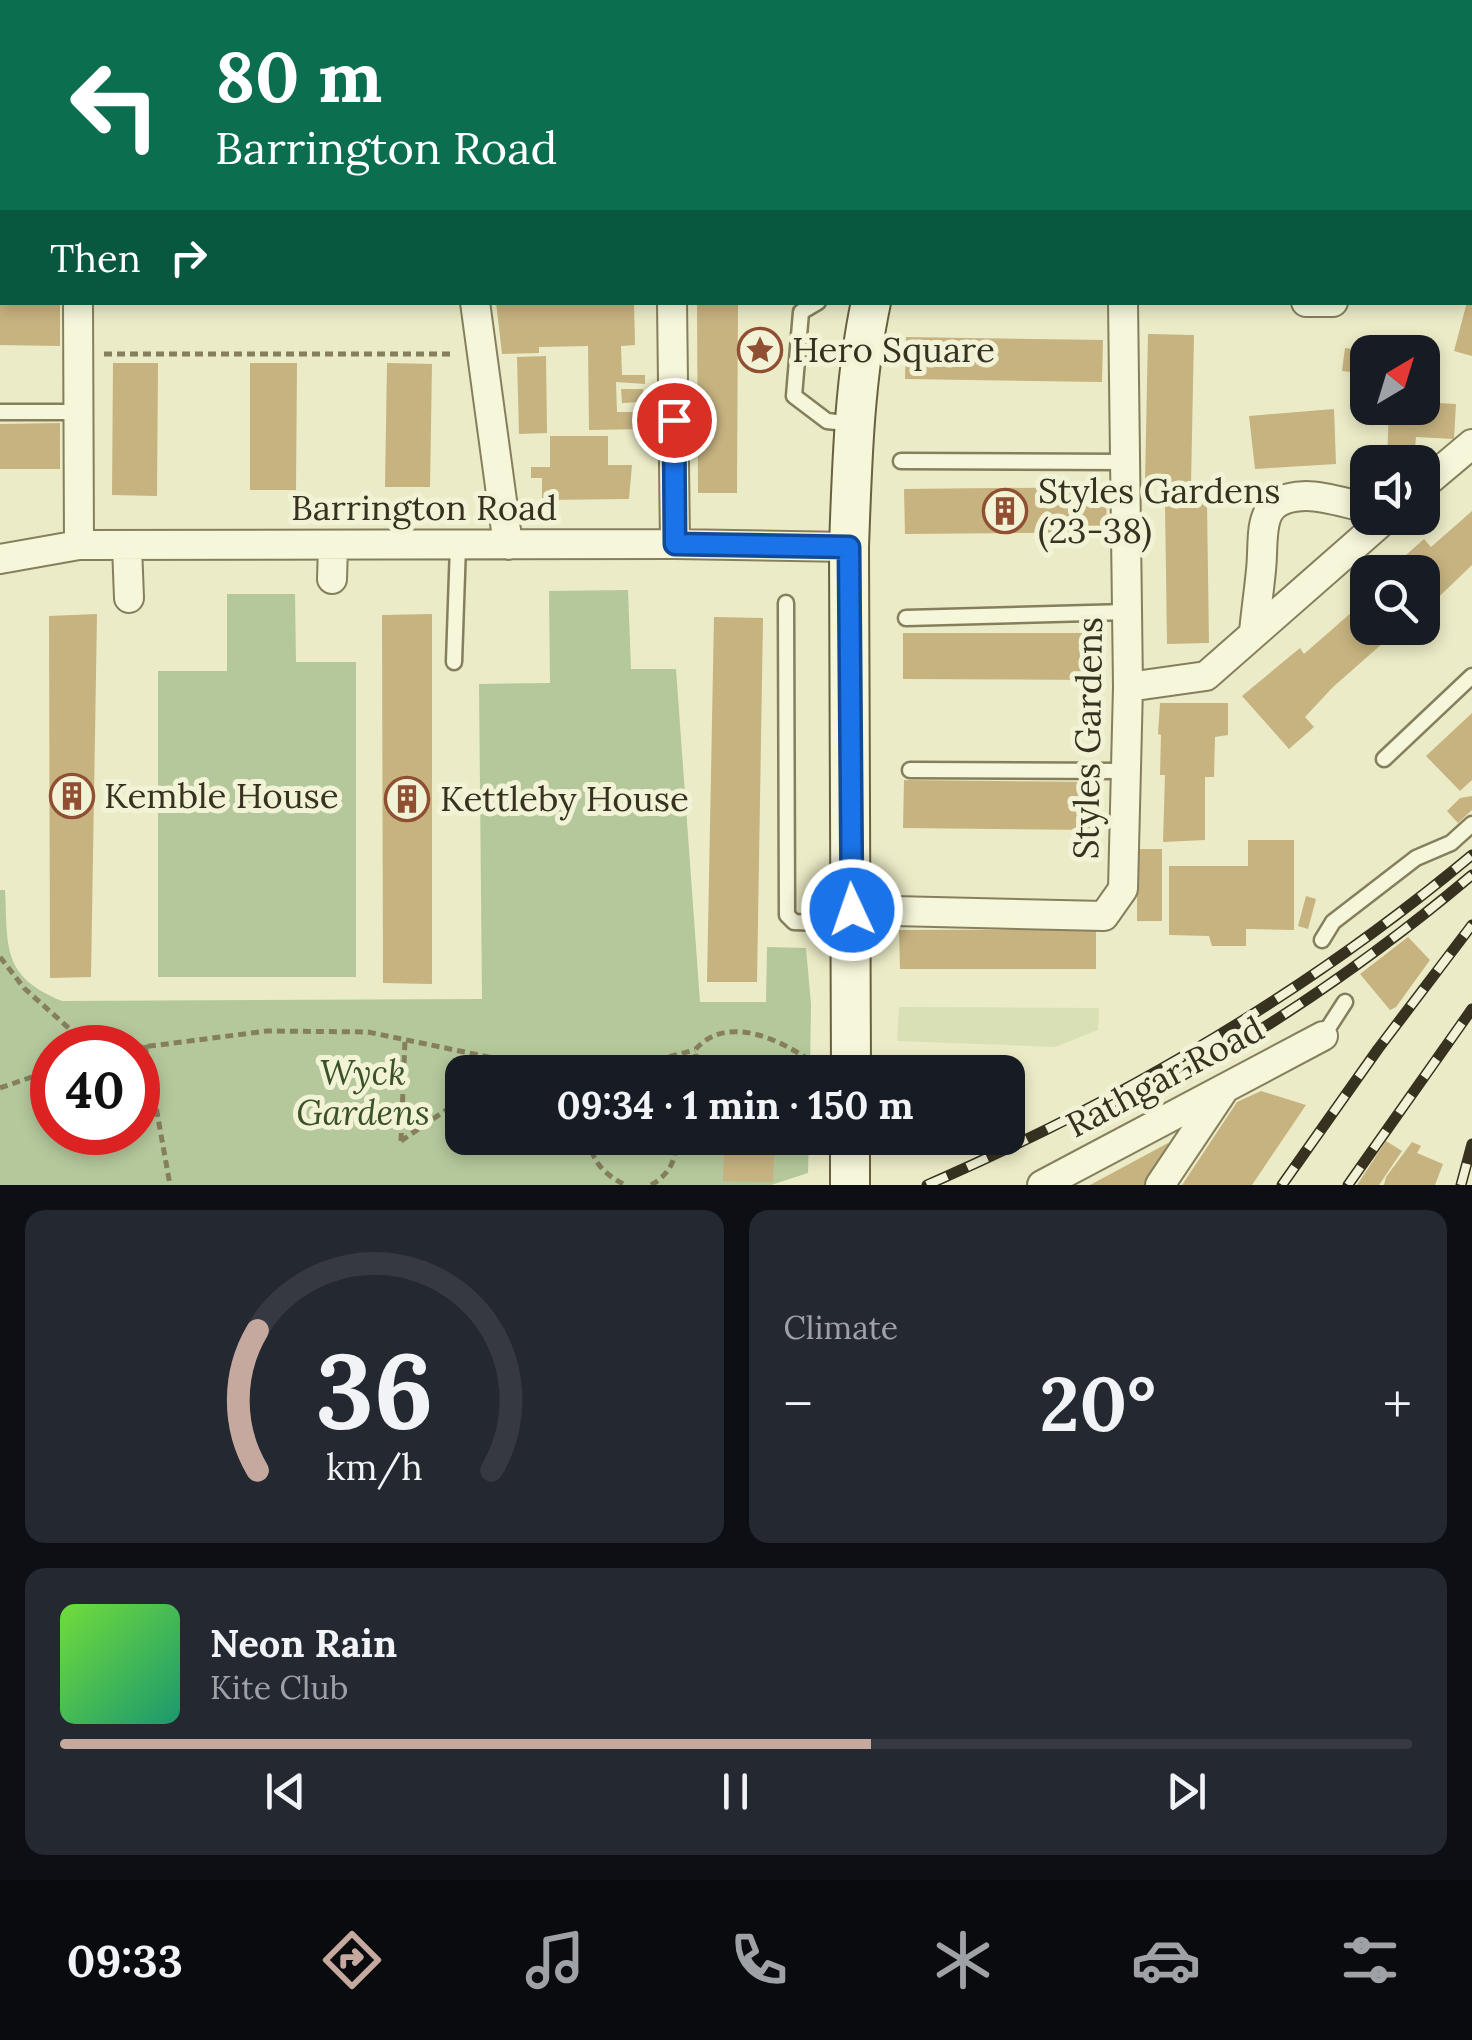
<!DOCTYPE html>
<html lang="en">
<head>
<meta charset="utf-8">
<style>
  :root { --surface:#171b24; --page:#242831; --text:#f1f3f6; --muted:#9ea1a6; --line:#363941; --accent:#c5a99e }
  body { margin:0; font-family:Lora,serif; background:var(--page); color:var(--text); height:100vh; display:flex; flex-direction:column; font-size:38px; white-space:nowrap }
  * { box-sizing:border-box; margin:0 }
  p { font-size:32px; color:var(--muted) }
  .icon { flex:none; width:55px; height:55px; fill:none; stroke:currentColor; stroke-width:2; stroke-linecap:round; stroke-linejoin:round }
  .map { position:relative; height:1185px; overflow:hidden }
  .drawer { display:flex; flex-direction:column; gap:25px; padding:25px; background:#0d0f14; flex:1 }
  .drawer>* { flex:none }
  .top-card { position:absolute; left:0px; top:0px; width:1472px; height:305px; box-shadow:0 5px 15px #0003; background:#0b6e4f; color:#fff; overflow:hidden }
  .needle { width:65px; rotate:38deg }
  .buttons { position:absolute; left:1350px; top:335px; display:grid; gap:20px }
  .buttons a { display:grid; place-items:center; width:90px; height:90px; border-radius:20px; background:var(--surface); box-shadow:0 5px 15px #0003; font-size:50px }
  .speed { position:absolute; left:30px; top:1025px; display:flex; gap:20px; font-size:50px; font-weight:700; text-align:center }
  .speed>* { display:grid; place-content:center; width:130px; height:130px; border-radius:50%; background:var(--surface); box-shadow:0 5px 15px #0003; line-height:1 }
  .speed .limit { border:15px solid #d22; background:#fff; color:#111 }
  .pin { position:absolute; display:grid; place-items:center; width:85px; height:85px; color:#fff; margin:-42px; border:5px solid #fff; border-radius:50%; box-shadow:0 2px 10px #0007 }
  .me { position:absolute; width:110px; margin:-55px; rotate:357deg; stroke-linejoin:round; filter:drop-shadow(0 0 8px #0008) }
  .turn { display:flex; align-items:center; gap:35px; height:210px; padding:0 50px; font-size:45px }
  .turn .icon { width:130px; height:130px; stroke-width:2.5 }
  .turn b { display:block; font-size:70px; line-height:85px }
  .then { display:flex; align-items:center; height:95px; padding:0 50px; background:#0003; gap:20px; font-size:38px }
  .big { font-size:75px; font-weight:700; line-height:1.1 }
  .drawer .widget { flex:1; display:flex; flex-direction:column; justify-content:center; gap:15px; min-width:0; padding:0 35px; border-radius:20px; background:var(--page) }
  .drawer .dial { align-items:center; gap:0 }
  .dial svg { height:260px; overflow:visible; fill:none; stroke:var(--line); stroke-width:7; stroke-linecap:round; text-anchor:middle }
  .dial text { fill:var(--text); stroke:none }
  .song { display:flex; align-items:center; gap:30px }
  .cover { width:120px; height:120px; border-radius:15px; background:linear-gradient(135deg,hsl(100 70% 55%),hsl(160 70% 35%)) }
  .played { height:10px; border-radius:5px; background:linear-gradient(90deg,var(--accent) 60%,var(--line) 60%) }
  .keys { display:flex; justify-content:space-around; direction:ltr }
  .heat { display:flex; justify-content:space-between; align-items:center; font-size:55px; direction:ltr }
  .drawer .tiles { flex:1; display:grid; gap:25px; grid-template-columns:1fr 1fr }
  .widget:last-child { grid-column:span 2 }
  .trip { position:absolute; left:445px; top:1055px; width:580px; height:100px; border-radius:20px; background:var(--surface); box-shadow:0 5px 15px #0003; font-weight:700; line-height:100px; text-align:center }
  .tab-bar { display:flex; height:160px; justify-content:space-around; align-items:center; background:#090b0e; color:var(--muted) }
  .tab-bar .icon { width:70px; height:70px }
  .tab-bar .active { color:var(--accent) }
  .tab-bar b { font-size:45px; color:var(--text) }
  .map>svg:first-child { display:block }
  .farmland { fill:#dae0b5 }
  .green { fill:#b5c89c; fill-rule:evenodd }
  .building { fill:#c6b380 }
  .lines { fill:none; stroke-linecap:round; stroke-linejoin:round }
  .lane-casing { stroke:#857f5e; stroke-width:19 }
  .street-casing { stroke:#857f5e; stroke-width:32 }
  .secondary-casing { stroke:#676041; stroke-width:42 }
  .path { stroke:#857f5e; stroke-width:5; stroke-dasharray:8 5; stroke-linecap:butt }
  .lane { stroke:#f6f6da; stroke-width:14 }
  .street { stroke:#f6f6da; stroke-width:28 }
  .secondary { stroke:#f6f6da; stroke-width:38 }
  .rail-casing { stroke:#373220; stroke-width:11 }
  .rail { stroke:#f2f3d6; stroke-width:8; stroke-dasharray:22; stroke-linecap:butt }
  .route-casing { stroke:#114b97; stroke-width:25 }
  .route { stroke:#1a73e8; stroke-width:18 }
  .labels { text-anchor:middle; stroke-width:10; stroke-linejoin:round; paint-order:stroke }
  .poi-label { font-size:35px; fill:#373220; stroke:#f2f3d6; text-anchor:start }
  .street-label { font-size:35px; fill:#373220; stroke:#f2f3d6 }
  .park-label { font-size:35px; font-style:italic; fill:#3a5228; stroke:#f2f3d6 }
</style>
</head>
<body>
<div class="map">
<svg width="1472" height="1185" viewBox="0 0 1472 1185">
  <rect width="100%" height="100%" fill="#ebebc7"/>
  <path class="farmland" d="M899 1007 1099 1008 1098 1030 1055 1047 897 1041Z"/>
  <path class="green" d="M628 590 631 669H676L700 1002H766L767 947 806 948 811 1004 810 1072H462V1138H809L808 1173 771 1185H0V890H5C8 947 1 976 62 1001L482 999 479 684 550 683 549 591ZM52 1048H138V1132H52Z
    M227 594H295L296 662H356V977H158V671H227Z"/>
  <path class="building" d="M0 302H60V346L0 345Z
    M496 302H634L635 345 621 346 622 375H645V384L616 382 617 412H645V429L589 430 588 346 539 347V353L502 354Z
    M697 302H738L737 493H698Z
    M1467 302H1472V356L1454 351Z
    M1148 334 1194 335 1191 484 1145 483Z
    M906 337 1103 340 1102 382 905 379Z
    M1345 348 1368 351V374L1342 371Z
    M546 356 547 433 519 434 517 357Z
    M113 363H158L157 496 112 495Z
    M250 363H297L296 490H250Z
    M387 363 432 364 430 487H385Z
    M621 389H643L644 402 622 403Z
    M1422 402 1456 404 1454 439 1416 437 1414 462H1387L1389 408H1422Z
    M1334 409 1336 464 1255 469 1249 416Z
    M60 423V469H0V424Z
    M550 436H608V465H632L629 499 542 500V478H531V467H550Z
    M1106 487 1107 532 905 534 904 489Z
    M1165 503H1207L1209 643 1167 644Z
    M1472 511V565L1422 613V572H1387L1424 539 1431 547Z
    M1368 598V628H1400L1333 687 1305 717 1314 727 1289 749 1242 696 1300 648 1304 654Z
    M97 614 91 977 50 978 49 616Z
    M432 614V984L383 983 382 615Z
    M714 617 763 618 757 982H707Z
    M903 633H1099V680L903 679Z
    M1160 703H1228V735L1215 737 1214 777H1205V840L1163 842 1165 775H1160L1161 735 1158 734Z
    M1472 713V780L1460 791 1426 756Z
    M904 780 1098 782 1097 830 903 828Z
    M1472 796V810L1458 823 1447 811 1460 798Z
    M1248 840H1294V930L1246 929V946H1212L1209 936 1169 935V866H1248Z
    M1137 849H1162V921H1137Z
    M1306 896 1316 899 1308 929 1298 926Z
    M1096 929V969H900L899 930Z
    M1408 937 1430 960 1396 1007 1390 1010 1360 974Z
    M1261 1091 1306 1105 1252 1185H1182L1237 1102Z
    M1386 1141 1402 1151 1379 1185H1357Z
    M1412 1142 1421 1146 1417 1153 1443 1164 1435 1185H1384L1386 1177Z
    M1168 1143 1171 1145 1145 1185H1090Z
    M724 1152 774 1154 773 1182 723 1181Z"/>
  <g class="lines">
    <defs>
      <path id="lane" d="M1470 26 1472 20
        M0 291H2
        M818 302 801 312 794 396 827 421 855 424
        M0 412H78
        M901 461 1125 462
        M786 603 787 915 794 922 851 924
        M906 618 1127 612
        M454 662 458 545
        M1384 759 1472 676
        M910 770 1127 771
        M1322 940 1333 922 1416 858 1451 843 1472 824
        M1323 1036 1345 1002"/>
      <path id="street" d="M349 0 350 2
        M473 0 478 2
        M1322 0 1330 2
        M504 2 505 0
        M728 2V0
        M1133 2 1134 0
        M1470 50 1472 51
        M0 95 2 96
        M1470 175 1472 171
        M78 302 79 545
        M475 302 508 545
        M672 302 675 544
        M1306 302H1333
        M1422 486 1472 444
        M127 546 129 598
        M0 559 79 545 675 544 849 547
        M332 579 333 546
        M1254 632C1256 611 1259 591 1261 570 1265 533 1254 497 1306 496 1326 496 1348 504 1368 508
        M1128 687 1206 676 1386 518
        M852 910 1104 916 1123 889 1128 687 1123 302
        M1042 1185 1323 1036
        M1160 1185 1223 1091"/>
      <path id="secondary" d="M958 2V0
        M851 1072 849 547C852 466 854 382 871 302
        M850 1185V1138"/>
    </defs>
    <use href="#lane" class="lane-casing"/>
    <use href="#street" class="street-casing"/>
    <use href="#secondary" class="secondary-casing"/>
    <path class="path" d="M1045 0 1053 2
      M0 157H2
      M104 354H453
      M0 957 24 988 91 1048
      M145 1045 170 1185
      M135 1048 267 1031 368 1032 561 1072
      M501 1072 513 1064
      M593 1072 626 1068 695 1050
      M705 1072 697 1062 695 1050C727 1012 784 1041 816 1065
      M0 1088 52 1070
      M589 1138C591 1161 604 1174 625 1185
      M401 1141 405 1039
      M401 1141 462 1099
      M651 1185C669 1175 679 1158 673 1138"/>
    <use href="#lane" class="lane"/>
    <use href="#street" class="street"/>
    <use href="#secondary" class="secondary"/>
    <defs>
      <path id="rail" d="M1092 1123C1228 1057 1357 972 1472 875
        M927 1185C1123 1100 1308 992 1472 855
        M1282 1185 1378 1049 1472 925
        M1348 1185 1472 1009
        M1461 1185 1472 1144"/>
    </defs>
    <use href="#rail" class="rail-casing"/>
    <use href="#rail" class="rail"/>
  </g>
  <g class="lines">
    <defs>
      <path id="route" d="M674 420 675 544 849 547 852 910"/>
    </defs>
    <use href="#route" class="route-casing"/>
    <use href="#route" class="route"/>
  </g>
  <defs>
    <symbol id="sight-ring" viewBox="-11 -11 22 22"><circle r="9.5" fill="#f2f3d6" stroke="#904f32" stroke-width="1.5"/><path d="M0-6L1.8-2.2L6-1.7L2.9 1.2L3.7 5.4L0 3.3L-3.7 5.4L-2.9 1.2L-6-1.7L-1.8-2.2Z" fill="#904f32"/></symbol>
    <symbol id="building-ring" viewBox="-11 -11 22 22"><circle r="9.5" fill="#f2f3d6" stroke="#904f32" stroke-width="1.5"/><path d="M-4-6H4V6H1V3H-1V6H-4ZM-2.5-4.3h1.7v1.8h-1.7ZM.8-4.3h1.7v1.8H.8ZM-2.5-1h1.7V.8h-1.7ZM.8-1h1.7V.8H.8Z" fill="#904f32"/></symbol>
  </defs>
  <g fill-rule="evenodd">
    <use href="#sight-ring" x="735" y="325" width="50" height="50"/>
    <use href="#building-ring" x="980" y="486" width="50" height="50"/>
    <use href="#building-ring" x="47" y="771" width="50" height="50"/>
    <use href="#building-ring" x="382" y="774" width="50" height="50"/>
  </g>
  <g class="labels">
    <g class="poi-label">
      <text x="792" y="362">Hero Square</text>
      <text x="1038" y="503">Styles Gardens<tspan x="1038" dy="40">(23-38)</tspan></text>
      <text x="104" y="808">Kemble House</text>
      <text x="440" y="811">Kettleby House</text>
    </g>
    <g class="street-label">
      <text x="424" y="520">Barrington Road</text>
      <text transform="translate(1088 738) rotate(-89)" y="12">Styles Gardens</text>
      <text transform="translate(1165 1077) rotate(-28)" y="12">Rathgar Road</text>
    </g>
    <g class="park-label">
      <text x="363" y="1085">Wyck<tspan x="363" dy="40">Gardens</tspan></text>
    </g>
  </g>
</svg>
<div class="buttons">
<a><svg class="needle" viewBox="-14 -14 28 28"><path d="M0-13l5 13h-10z" fill="#e53935"/><path d="M0 13l5-13h-10z" fill="#9ea1a6"/></svg></a>
<a><svg class="icon" aria-label="sound" viewBox="0 0 24 24"><path d="M4 9h4l5-4v14l-5-4H4zM17 9q2 3 0 6"/></svg></a>
<a><svg class="icon" aria-label="search" viewBox="0 0 24 24"><circle cx="10" cy="10" r="6"/><path d="M15 15l6 6"/></svg></a>
</div>
<div class="speed"><div class="limit">40</div></div>
<div class="pin" style="left:674px;top:420px;background:#d93025"><svg class="icon" aria-label="arrive" viewBox="0 0 24 24"><path d="M6 21V4h12l-3 4 3 4H6"/></svg></div>
<svg class="me" style="left:852px;top:910px" viewBox="-20 -20 40 40"><circle r="17" fill="#1a73e8" stroke="#fff" stroke-width="3"/><path d="M0-11L8 9 0 5-8 9z" fill="#fff"/></svg>
<div class="trip">09:34 · 1 min · 150 m</div>
<div class="top-card">
<div class="turn"><svg class="icon" aria-label="left" viewBox="0 0 24 24"><path d="M17 20v-9H6M10 6l-5 5 5 5"/></svg><div><b>80 m</b>Barrington Road</div></div>
<div class="then">Then<svg class="icon" aria-label="right" viewBox="0 0 24 24"><path d="M7 20v-9h11M14 6l5 5-5 5"/></svg></div>
</div>
</div>
<section class="drawer">
<div class="tiles">
<div class="widget dial"><svg viewBox="0 0 100 80">
<path d="M14 69A42 42 0 1 1 86 69"/>
<path d="M14 69A42 42 0 0 1 14 26" stroke="#c5a99e"/>
<text x="50" y="56" font-size="32" font-weight="700">36</text>
<text x="50" y="72" font-size="11">km/h</text>
</svg></div>
<div class="widget"><p>Climate</p>
<div class="heat"><a>−</a><b class="big">20°</b><a>+</a></div>
</div>
<div class="widget">
<div class="song"><i class="cover"></i><div><b>Neon Rain</b><p>Kite Club</p></div></div>
<div class="played"></div>
<div class="keys"><svg class="icon" aria-label="previous" viewBox="0 0 24 24"><path d="M18 5L8 12l10 7zM5 5v14"/></svg><svg class="icon" aria-label="pause" viewBox="0 0 24 24"><path d="M8 5v14M16 5v14"/></svg><svg class="icon" aria-label="next" viewBox="0 0 24 24"><path d="M6 5l10 7-10 7zM19 5v14"/></svg></div>
</div>
</div>
</section>
<nav class="tab-bar">
<b>09:33</b>
<svg class="icon active" aria-label="directions" viewBox="0 0 24 24"><path d="M12 3l9 9-9 9-9-9zM9 14v-3h6M13 9l2 2-2 2"/></svg>
<svg class="icon" aria-label="music" viewBox="0 0 24 24"><path d="M9 18V5l10-2v13"/><circle cx="6" cy="18" r="3"/><circle cx="16" cy="16" r="3"/></svg>
<svg class="icon" aria-label="phone" viewBox="0 0 24 24"><path d="M5 4h4l2 5-3 2q2 4 5 5l2-3 5 2v4C11 20 4 13 5 4z"/></svg>
<svg class="icon" aria-label="climate" viewBox="0 0 24 24"><path d="M12 3v18M4 7l16 10M4 17L20 7"/></svg>
<svg class="icon" aria-label="car" viewBox="0 0 24 24"><path d="M5 17H2v-5l4-1 3-4h7l3 4 3 1v5h-3M9 17h6M6 11h13"/><circle cx="7" cy="17" r="2"/><circle cx="17" cy="17" r="2"/></svg>
<svg class="icon" aria-label="filters" viewBox="0 0 24 24"><path d="M4 7h16M4 17h16"/><circle cx="9" cy="7" r="2"/><circle cx="15" cy="17" r="2"/></svg>
</nav>
</body>
</html>
